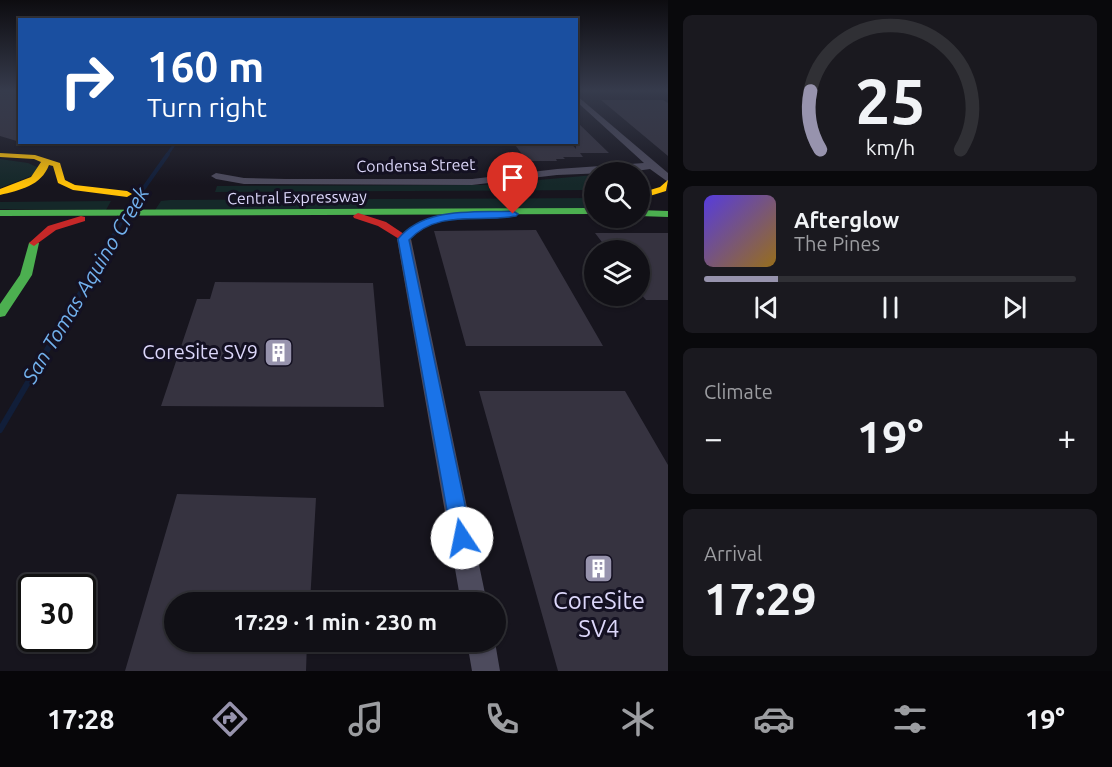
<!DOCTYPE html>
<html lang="en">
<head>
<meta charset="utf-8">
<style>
  :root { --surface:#111016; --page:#1a191f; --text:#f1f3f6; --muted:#9c9da1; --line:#303035; --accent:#9793ad }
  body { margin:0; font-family:Ubuntu,sans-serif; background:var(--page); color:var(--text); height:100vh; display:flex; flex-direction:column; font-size:22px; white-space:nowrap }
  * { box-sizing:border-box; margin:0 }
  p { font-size:20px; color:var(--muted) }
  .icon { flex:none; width:33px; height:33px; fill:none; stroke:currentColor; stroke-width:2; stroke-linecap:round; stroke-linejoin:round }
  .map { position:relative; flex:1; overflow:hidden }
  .sheet { display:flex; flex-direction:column; gap:15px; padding:15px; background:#09090c; width:444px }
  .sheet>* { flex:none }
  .banner { position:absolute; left:18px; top:18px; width:560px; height:126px; border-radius:0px; box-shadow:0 2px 4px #0004,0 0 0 2px var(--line); background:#1a4fa0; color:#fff; overflow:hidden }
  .controls { position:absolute; left:584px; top:162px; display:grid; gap:12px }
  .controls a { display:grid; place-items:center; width:66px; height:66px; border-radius:50%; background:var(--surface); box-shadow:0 2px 4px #0004,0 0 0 2px var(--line); font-size:30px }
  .speed { position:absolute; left:18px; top:574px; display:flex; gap:12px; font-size:30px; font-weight:700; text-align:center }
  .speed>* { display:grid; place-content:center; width:78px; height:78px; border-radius:50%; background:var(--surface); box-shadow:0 2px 4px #0004,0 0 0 2px var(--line); line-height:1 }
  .speed .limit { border:3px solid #111; border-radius:9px; background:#fff; color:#111 }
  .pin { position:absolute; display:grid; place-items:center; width:51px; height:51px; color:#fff; margin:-62px -26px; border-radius:50% 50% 50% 0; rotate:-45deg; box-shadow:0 0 6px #0007 }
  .pin .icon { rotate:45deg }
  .me { position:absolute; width:66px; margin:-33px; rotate:349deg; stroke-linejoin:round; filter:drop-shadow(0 0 4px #0008) }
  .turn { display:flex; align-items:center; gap:21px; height:126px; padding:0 30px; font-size:27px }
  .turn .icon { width:78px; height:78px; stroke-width:2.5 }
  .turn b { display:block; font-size:42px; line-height:51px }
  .big { font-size:45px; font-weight:700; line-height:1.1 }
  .sheet .widget { flex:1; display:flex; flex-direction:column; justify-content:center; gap:9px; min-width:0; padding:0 21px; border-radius:9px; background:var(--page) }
  .sheet .dial { align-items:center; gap:0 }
  .dial svg { height:156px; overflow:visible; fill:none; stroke:var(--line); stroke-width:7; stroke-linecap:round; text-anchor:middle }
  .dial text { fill:var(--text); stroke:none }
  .song { display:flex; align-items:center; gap:18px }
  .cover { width:72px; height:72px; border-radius:9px; background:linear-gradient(135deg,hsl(250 70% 55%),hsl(40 70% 35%)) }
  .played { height:6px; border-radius:3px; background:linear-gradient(90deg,var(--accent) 20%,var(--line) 20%) }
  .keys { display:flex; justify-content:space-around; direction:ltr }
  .heat { display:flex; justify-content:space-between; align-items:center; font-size:33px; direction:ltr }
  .trip { position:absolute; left:164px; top:592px; width:342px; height:60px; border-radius:30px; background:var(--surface); box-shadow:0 2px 4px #0004,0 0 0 2px var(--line); font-weight:700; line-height:60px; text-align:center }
  .menu { display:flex; height:96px; justify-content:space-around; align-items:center; background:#070609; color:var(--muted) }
  .menu .icon { width:42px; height:42px }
  .menu .selected { color:var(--accent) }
  .menu b { font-size:27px; color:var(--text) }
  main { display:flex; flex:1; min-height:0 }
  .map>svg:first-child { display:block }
  .green { fill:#152829 }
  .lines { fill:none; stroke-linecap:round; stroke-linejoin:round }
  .stream-far3 { stroke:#111e39; stroke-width:3 }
  .stream-far2 { stroke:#111e39; stroke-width:4 }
  .stream-far1 { stroke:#111e39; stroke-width:4.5 }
  .stream { stroke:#111e39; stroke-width:6 }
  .building { fill:#363340 }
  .street { fill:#4d4b5d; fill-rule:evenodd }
  .fast { fill:#4caf50; fill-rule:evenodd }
  .slow { fill:#ffc107; fill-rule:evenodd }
  .jam { fill:#c62828; fill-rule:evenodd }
  .route { fill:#1a73e8; stroke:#114b97; stroke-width:1.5 }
  .labels { text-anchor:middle; stroke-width:6; stroke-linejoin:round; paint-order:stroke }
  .far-street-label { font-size:16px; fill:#dcd7fa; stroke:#141122 }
  .poi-label { font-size:20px; fill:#dcd7fa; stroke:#141122; text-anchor:end }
  .water-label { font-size:21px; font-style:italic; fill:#72b1ed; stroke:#141122 }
  .near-poi-label { font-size:24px; fill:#dcd7fa; stroke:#141122 }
</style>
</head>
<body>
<main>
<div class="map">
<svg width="668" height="671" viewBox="0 0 668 671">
  <rect width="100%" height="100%" fill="#17151e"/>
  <path class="green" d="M0 159 28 163 37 167 36 174 0 188Z
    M594 175V189L591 190 215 192 217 186 482 185Z
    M594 198V208L155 210 161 201 170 200Z
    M111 201 106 210 0 209V202Z"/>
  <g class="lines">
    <path class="stream-far3" d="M167 155 176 142"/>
    <path class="stream-far2" d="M112 238 129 209 168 154"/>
    <path class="stream-far1" d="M49 346 113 237"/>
    <path class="stream" d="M0 430 50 345"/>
  </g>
  <path class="building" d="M0 91H20V142L0 136Z
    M601 100H663L668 103V156Z
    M576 121 609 153H580L583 157H563L565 159H556L557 161H527L513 142H570L576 149Z
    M536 230 603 346H466L434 231Z
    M595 233H668V300H646L639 292V250H608Z
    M215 282 373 283 384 407 161 406 197 299H210Z
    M479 391H625L668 465V671H558Z
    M177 494 316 498 310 603H174V642H307L306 671H125Z"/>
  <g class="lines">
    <path class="street" d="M576 95 668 173V182L650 169 629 172 557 175 472 185 244 184 216 179 211 176 216 173 244 178 286 179H472L557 169 644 163 576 101Z
      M404 235 411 239 487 603H461L397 239Z
      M467 642H495L500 671H472Z"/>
    <path class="fast" d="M594 208V214L0 216V210Z
      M639 210 668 211V217L639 216Z
      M34 240 39 243 32 275 5 316 0 317V304L20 275 29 243Z"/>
    <path class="slow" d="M0 153 35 155 60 163 65 180 75 185 127 191 132 194 127 197 73 190 58 183 53 166 49 165C41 186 20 190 0 195V189L31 177 41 162 34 159 0 157Z
      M668 180 666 191 643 198 639 196 640 193 660 187Z"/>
    <path class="jam" d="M358 213 386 222 404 234 418 223 444 214 449 217 426 227 404 242 378 226 354 218 353 216Z
      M81 216 85 217V221L56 230 34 246 29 243 48 226Z"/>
  </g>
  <linearGradient id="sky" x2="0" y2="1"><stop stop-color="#0d0c10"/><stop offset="0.49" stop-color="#363b4c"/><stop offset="1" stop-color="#363b4c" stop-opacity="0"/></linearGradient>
  <rect width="668" height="185" fill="url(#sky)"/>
  <path class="route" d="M513 211 518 214 516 216C479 223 438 209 409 240L472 538 469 544 462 547 455 544 452 538 398 239C425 206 474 213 513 211Z"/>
  <defs>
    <symbol id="building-square" viewBox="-11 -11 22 22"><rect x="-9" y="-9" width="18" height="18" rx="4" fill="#9793ad" stroke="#141122"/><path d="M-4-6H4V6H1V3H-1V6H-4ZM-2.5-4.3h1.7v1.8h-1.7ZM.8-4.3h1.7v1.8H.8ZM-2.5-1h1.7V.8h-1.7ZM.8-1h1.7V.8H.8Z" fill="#fff"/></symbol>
  </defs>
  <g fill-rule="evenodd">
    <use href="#building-square" x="262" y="336" width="33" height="33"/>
    <use href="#building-square" x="582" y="552" width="33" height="33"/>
  </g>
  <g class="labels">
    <g class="far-street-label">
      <text transform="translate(416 165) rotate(-1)" y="6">Condensa Street</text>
      <text transform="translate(297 197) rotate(-1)" y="6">Central Expressway</text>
    </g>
    <g class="poi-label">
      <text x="258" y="359">CoreSite SV9</text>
    </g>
    <g class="water-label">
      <text transform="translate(86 285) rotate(-59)" y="7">San Tomas Aquino Creek</text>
    </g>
    <g class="near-poi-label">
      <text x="599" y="609">CoreSite<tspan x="599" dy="28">SV4</tspan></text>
    </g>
  </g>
</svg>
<div class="controls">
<a><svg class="icon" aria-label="search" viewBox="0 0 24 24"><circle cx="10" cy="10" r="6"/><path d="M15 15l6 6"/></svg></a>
<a><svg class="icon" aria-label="layers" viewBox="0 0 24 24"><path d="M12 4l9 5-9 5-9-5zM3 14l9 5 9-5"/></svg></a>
</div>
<div class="speed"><div class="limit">30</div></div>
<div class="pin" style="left:513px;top:214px;background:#d93025"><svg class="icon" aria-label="arrive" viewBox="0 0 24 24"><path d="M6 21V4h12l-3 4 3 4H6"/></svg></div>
<svg class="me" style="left:462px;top:538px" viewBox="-20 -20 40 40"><circle r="19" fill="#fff"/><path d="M0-13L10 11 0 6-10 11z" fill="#1a73e8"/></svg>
<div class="trip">17:29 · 1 min · 230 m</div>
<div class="banner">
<div class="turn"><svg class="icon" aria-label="right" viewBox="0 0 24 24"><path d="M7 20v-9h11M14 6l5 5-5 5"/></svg><div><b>160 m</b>Turn right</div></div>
</div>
</div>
<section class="sheet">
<div class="widget dial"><svg viewBox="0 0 100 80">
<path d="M14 69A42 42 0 1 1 86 69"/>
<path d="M14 69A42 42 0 0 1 9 39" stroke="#9793ad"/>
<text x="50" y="56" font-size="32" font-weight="700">25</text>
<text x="50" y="72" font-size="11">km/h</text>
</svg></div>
<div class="widget">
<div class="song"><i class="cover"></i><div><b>Afterglow</b><p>The Pines</p></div></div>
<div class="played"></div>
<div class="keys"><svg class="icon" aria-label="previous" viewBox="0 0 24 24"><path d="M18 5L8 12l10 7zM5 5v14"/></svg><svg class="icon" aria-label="pause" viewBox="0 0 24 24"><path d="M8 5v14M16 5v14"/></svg><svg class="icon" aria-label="next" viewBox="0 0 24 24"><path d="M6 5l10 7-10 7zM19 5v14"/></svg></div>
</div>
<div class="widget"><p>Climate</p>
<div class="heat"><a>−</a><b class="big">19°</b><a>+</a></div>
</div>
<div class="widget"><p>Arrival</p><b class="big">17:29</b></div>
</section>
</main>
<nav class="menu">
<b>17:28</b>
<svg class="icon selected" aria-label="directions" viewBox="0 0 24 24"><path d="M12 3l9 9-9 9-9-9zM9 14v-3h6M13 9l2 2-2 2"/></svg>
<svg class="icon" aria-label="music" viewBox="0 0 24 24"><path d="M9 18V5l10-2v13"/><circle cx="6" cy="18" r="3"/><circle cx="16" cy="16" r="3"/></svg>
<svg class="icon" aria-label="phone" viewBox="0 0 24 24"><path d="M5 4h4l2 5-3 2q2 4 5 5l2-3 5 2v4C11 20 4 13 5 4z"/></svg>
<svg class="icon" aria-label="climate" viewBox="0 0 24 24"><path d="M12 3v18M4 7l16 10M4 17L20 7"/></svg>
<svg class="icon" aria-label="car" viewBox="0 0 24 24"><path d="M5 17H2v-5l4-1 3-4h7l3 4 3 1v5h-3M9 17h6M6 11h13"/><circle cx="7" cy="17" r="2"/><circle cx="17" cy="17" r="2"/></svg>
<svg class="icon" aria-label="filters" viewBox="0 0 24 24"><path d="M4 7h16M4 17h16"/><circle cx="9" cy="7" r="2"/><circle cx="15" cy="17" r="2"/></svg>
<b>19°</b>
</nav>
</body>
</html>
